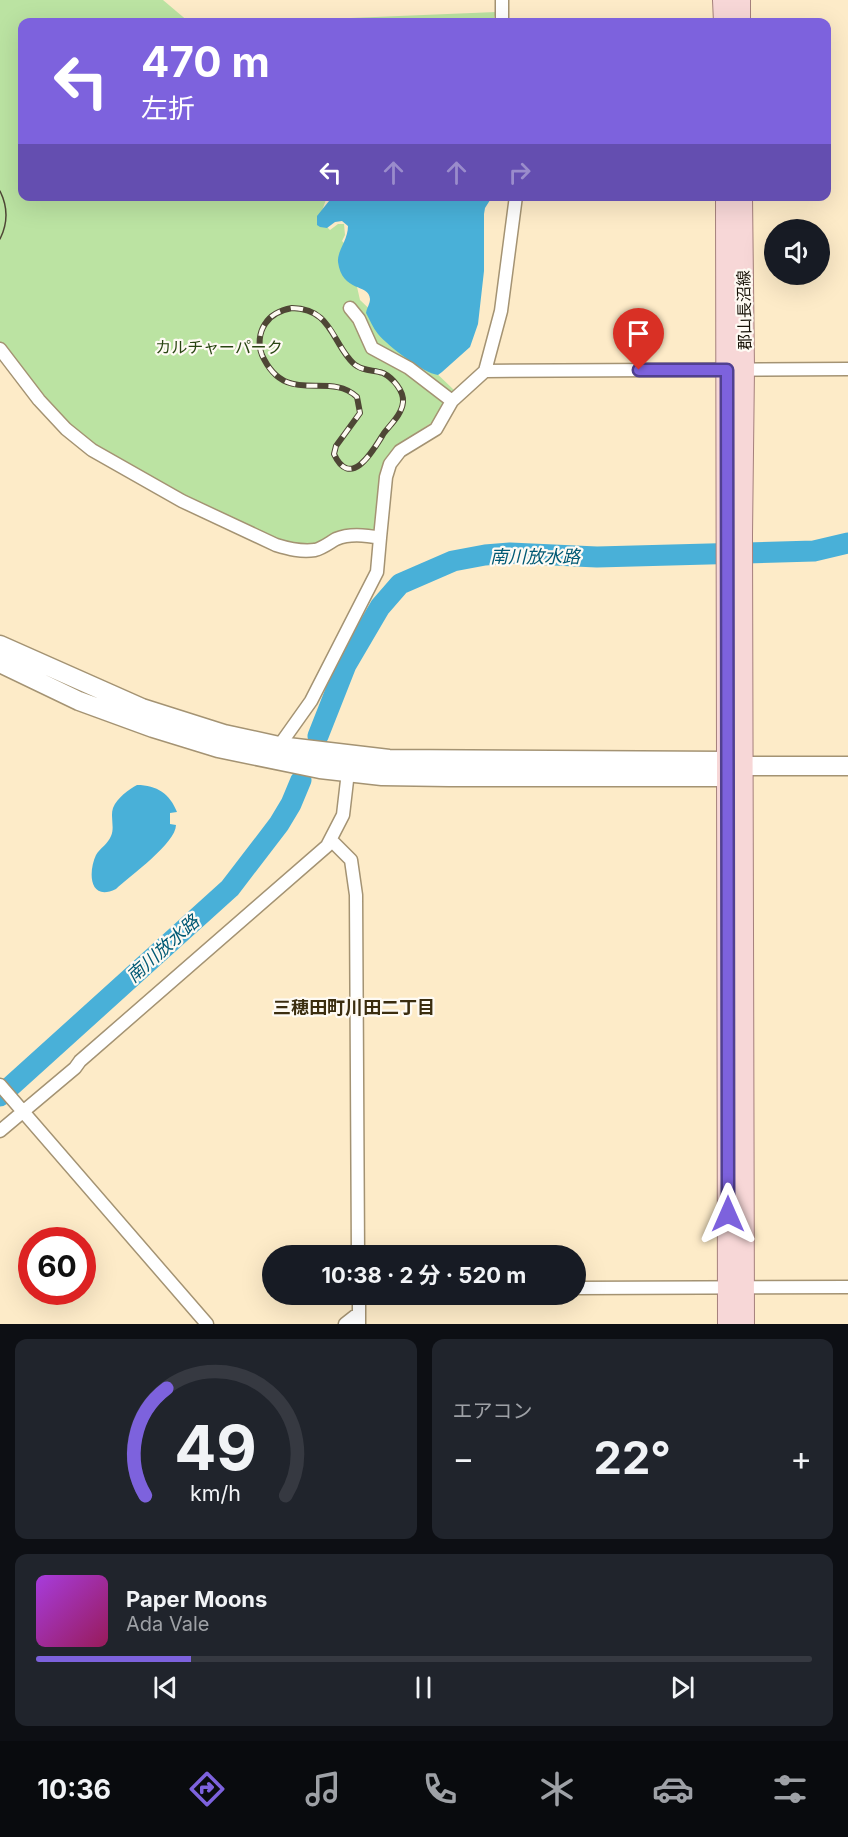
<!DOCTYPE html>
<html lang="ja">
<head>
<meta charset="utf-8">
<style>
  :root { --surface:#171b24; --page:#20242c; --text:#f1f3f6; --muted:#9ea1a6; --line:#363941; --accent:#7d62dd }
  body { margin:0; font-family:Inter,"Noto Sans JP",sans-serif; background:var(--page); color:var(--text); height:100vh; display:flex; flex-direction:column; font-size:22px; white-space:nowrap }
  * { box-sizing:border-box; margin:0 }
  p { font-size:20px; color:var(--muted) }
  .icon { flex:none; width:33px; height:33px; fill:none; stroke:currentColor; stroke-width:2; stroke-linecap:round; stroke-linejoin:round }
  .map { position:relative; height:1324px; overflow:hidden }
  .panel { display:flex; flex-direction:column; gap:15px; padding:15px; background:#0d0f14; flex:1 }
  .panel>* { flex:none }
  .banner { position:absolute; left:18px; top:18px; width:813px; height:183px; border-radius:12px; box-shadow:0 6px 24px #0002; background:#7d62dd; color:#fff; overflow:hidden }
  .tools { position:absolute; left:764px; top:219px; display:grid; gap:12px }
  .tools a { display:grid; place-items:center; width:66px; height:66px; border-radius:50%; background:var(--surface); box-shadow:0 6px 24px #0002; font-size:30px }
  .speed { position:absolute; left:18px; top:1227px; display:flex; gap:12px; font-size:30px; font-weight:700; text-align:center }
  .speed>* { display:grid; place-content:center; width:78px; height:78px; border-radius:50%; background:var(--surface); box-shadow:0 6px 24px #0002; line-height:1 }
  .speed .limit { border:9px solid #d22; background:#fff; color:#111 }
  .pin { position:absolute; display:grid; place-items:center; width:51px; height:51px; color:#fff; margin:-62px -26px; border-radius:50% 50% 50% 0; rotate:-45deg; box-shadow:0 0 6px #0007 }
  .pin .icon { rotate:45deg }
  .me { position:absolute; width:66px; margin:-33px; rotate:0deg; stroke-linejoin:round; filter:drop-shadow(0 0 4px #0008) }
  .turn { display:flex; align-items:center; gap:21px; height:126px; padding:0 24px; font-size:27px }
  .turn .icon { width:78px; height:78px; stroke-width:2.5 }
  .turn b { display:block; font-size:42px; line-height:51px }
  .lanes { display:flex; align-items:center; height:57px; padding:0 24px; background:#0003; justify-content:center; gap:30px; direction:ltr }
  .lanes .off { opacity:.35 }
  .big { font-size:45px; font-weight:700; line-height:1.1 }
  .panel .tile { flex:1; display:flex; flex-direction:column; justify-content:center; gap:9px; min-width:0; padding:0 21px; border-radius:12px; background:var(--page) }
  .panel .dial { align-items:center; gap:0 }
  .dial svg { height:156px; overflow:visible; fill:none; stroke:var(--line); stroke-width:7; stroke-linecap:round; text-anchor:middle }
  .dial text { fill:var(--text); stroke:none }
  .song { display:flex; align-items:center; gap:18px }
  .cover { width:72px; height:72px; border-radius:9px; background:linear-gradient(135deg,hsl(280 70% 55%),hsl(330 70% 35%)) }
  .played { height:6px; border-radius:3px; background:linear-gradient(90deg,var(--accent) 20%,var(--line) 20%) }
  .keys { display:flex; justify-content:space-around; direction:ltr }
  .heat { display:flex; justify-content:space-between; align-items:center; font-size:33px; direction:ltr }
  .panel .tiles { flex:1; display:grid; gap:15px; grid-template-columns:1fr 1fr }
  .tile:last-child { grid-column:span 2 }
  .trip { position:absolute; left:262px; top:1245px; width:324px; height:60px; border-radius:30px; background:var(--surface); box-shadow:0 6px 24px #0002; font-weight:700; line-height:60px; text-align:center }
  .tab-bar { display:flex; height:96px; justify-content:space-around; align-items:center; background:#090b0e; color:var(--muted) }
  .tab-bar .icon { width:42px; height:42px }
  .tab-bar .current { color:var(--accent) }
  .tab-bar b { font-size:27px; color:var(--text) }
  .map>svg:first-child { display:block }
  .green { fill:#bbe3a2 }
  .water { fill:#49b0d8 }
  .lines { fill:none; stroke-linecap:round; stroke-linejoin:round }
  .river { stroke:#49b0d8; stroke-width:21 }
  .street-casing { stroke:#a49373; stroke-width:15 }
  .secondary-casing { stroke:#a49373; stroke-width:21 }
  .primary-casing { stroke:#a5807c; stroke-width:22 }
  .street { stroke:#fff; stroke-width:12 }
  .secondary { stroke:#fff; stroke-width:18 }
  .primary { stroke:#f7d7d7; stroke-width:20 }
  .tram { stroke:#4e4635; stroke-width:1.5 }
  .rail-casing { stroke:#4e4635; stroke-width:6 }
  .rail { stroke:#fefaf3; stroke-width:4; stroke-dasharray:11; stroke-linecap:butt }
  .route-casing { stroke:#514090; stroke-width:15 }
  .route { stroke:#7d62dd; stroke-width:10 }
  .labels { text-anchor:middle; stroke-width:4.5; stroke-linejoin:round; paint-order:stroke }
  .street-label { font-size:16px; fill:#161005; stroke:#fefaf3 }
  .park-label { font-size:16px; fill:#284511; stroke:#fefaf3 }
  .water-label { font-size:18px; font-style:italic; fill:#005974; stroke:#fefaf3 }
  .neighbourhood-label { font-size:18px; font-weight:bold; fill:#3b2d0f; stroke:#fefaf3 }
</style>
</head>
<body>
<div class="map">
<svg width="848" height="1324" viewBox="0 0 848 1324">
  <rect width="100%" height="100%" fill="#fdebc8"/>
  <path class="green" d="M0 0H163L189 22H22V196L327 197 319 219 330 230 338 224H344L345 235 342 241 348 247 360 300 454 390 437 419 404 441 375 530 344 533 324 544 297 548 189 501 92 447 65 422 0 343Z
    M496 12 494 18 496 22H254Z"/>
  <path class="water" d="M333 196 492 197 485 208 484 214V271L478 324 470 347 442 372 438 375C423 373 388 346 378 334 373 328 370 320 366 313 367 307 370 304 370 299 369 283 342 293 338 262 337 251 348 240 348 226L342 221 335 222 327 228 320 227 317 225V216Z
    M137 785C157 785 170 794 177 812L170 813V824L176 825C176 843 130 876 116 889 89 902 88 872 96 855 100 848 108 844 111 836 115 827 110 817 113 808 117 798 129 789 137 785Z"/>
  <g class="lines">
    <path class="river" d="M318 736 346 665 380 607 400 584 453 561 485 555 510 553 597 557 814 551 848 543
      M0 1096 230 888 279 824 291 804 301 780"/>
    <defs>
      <path id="street" d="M502 22V0
        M350 308 359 319 372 348 409 368 452 401
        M0 349 39 400 66 429 92 450 182 501 276 545C289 549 301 552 315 550 323 548 329 543 336 539 350 533 366 535 380 538L377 572 311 701 279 746
        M485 371 848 369
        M380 538 386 477 390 464 400 451 436 429 452 401 485 371 501 311 516 196
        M331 840 351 860 356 895 358 1256
        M0 1085 207 1324
        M0 1131 75 1068 80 1061 327 846 343 815 348 772
        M576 1288 848 1287
        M345 1324 359 1313
        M359 1324V1294"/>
      <path id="secondary" d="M0 645 142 708 224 734 279 746 389 759 728 761 742 766H848
        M0 663 79 701 153 728 218 748 320 769 382 776 449 777H728L738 769"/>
      <path id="primary" d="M723 0 724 22
        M740 0V22
        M726 196 728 1324
        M742 196 744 369 742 535 744 1324"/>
    </defs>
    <use href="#street" class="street-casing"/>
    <use href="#secondary" class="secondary-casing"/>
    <use href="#primary" class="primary-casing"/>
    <use href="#street" class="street"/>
    <use href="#secondary" class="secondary"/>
    <use href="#primary" class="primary"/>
    <path class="tram" d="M0 191C8 207 8 223 0 239"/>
    <defs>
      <path id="rail" d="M292 308C327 309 330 333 347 356 350 360 353 364 357 366 364 371 375 370 383 373 393 378 404 391 403 402 402 414 391 424 384 433 374 449 351 491 334 454L336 446 360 413 357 397C328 370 286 408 262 355 258 345 259 333 265 324 271 314 281 310 292 308Z"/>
    </defs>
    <use href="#rail" class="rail-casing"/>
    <use href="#rail" class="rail"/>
  </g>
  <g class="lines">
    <defs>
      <path id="route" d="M639 370H727L728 1214"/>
    </defs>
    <use href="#route" class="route-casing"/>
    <use href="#route" class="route"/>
  </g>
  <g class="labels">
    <g class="street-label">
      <text transform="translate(744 310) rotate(-91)" y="6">郡山長沼線</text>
    </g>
    <g class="park-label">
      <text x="219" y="353">カルチャーパーク</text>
    </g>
    <g class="water-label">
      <text x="535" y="563">南川放水路</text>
      <text transform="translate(163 949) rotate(-42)" y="6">南川放水路</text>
    </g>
    <g class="neighbourhood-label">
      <text x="354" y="1014">三穂田町川田二丁目</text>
    </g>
  </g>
</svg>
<div class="tools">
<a><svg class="icon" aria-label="sound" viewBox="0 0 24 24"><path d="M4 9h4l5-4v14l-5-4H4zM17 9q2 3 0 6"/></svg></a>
</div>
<div class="speed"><div class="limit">60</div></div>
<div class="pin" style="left:639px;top:370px;background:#d93025"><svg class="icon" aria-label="arrive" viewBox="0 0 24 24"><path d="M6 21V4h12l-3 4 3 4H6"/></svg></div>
<svg class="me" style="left:728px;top:1214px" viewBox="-20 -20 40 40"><path d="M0-17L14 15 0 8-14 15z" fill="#7d62dd" stroke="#fff" stroke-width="4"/></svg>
<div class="trip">10:38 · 2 分 · 520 m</div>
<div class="banner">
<div class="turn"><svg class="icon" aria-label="left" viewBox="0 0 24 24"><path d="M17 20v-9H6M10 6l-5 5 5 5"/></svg><div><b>470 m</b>左折</div></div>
<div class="lanes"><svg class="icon" aria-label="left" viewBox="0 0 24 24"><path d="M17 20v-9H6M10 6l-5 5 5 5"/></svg><svg class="icon off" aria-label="ahead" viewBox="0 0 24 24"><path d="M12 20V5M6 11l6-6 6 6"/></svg><svg class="icon off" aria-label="ahead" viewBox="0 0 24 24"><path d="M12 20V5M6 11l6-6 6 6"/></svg><svg class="icon off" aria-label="right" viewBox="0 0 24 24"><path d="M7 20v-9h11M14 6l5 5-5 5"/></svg></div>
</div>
</div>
<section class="panel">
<div class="tiles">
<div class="tile dial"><svg viewBox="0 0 100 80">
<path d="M14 69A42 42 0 1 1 86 69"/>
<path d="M14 69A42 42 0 0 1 25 14" stroke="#7d62dd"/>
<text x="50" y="56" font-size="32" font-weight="700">49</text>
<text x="50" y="72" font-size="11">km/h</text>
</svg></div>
<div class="tile"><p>エアコン</p>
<div class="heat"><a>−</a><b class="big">22°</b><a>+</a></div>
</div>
<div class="tile">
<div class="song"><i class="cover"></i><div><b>Paper Moons</b><p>Ada Vale</p></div></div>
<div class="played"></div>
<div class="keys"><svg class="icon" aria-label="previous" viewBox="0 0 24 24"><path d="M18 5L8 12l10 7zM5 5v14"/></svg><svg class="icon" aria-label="pause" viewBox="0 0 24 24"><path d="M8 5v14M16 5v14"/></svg><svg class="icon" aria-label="next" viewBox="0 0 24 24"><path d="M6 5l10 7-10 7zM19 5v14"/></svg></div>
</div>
</div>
</section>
<nav class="tab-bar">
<b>10:36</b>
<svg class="icon current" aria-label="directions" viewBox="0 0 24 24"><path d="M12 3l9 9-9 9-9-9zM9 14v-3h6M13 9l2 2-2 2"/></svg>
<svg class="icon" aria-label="music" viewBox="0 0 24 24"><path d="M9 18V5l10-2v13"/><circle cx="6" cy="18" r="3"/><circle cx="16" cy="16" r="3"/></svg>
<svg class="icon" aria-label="phone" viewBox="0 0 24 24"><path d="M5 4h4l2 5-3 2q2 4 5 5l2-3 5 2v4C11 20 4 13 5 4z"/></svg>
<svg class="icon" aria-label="climate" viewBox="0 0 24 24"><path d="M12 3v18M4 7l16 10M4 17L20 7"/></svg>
<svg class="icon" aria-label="car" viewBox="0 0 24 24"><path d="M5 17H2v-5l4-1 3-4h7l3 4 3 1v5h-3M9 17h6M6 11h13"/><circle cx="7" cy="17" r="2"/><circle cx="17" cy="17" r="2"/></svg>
<svg class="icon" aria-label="filters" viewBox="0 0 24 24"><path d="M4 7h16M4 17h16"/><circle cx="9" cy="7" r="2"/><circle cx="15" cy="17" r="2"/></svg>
</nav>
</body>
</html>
